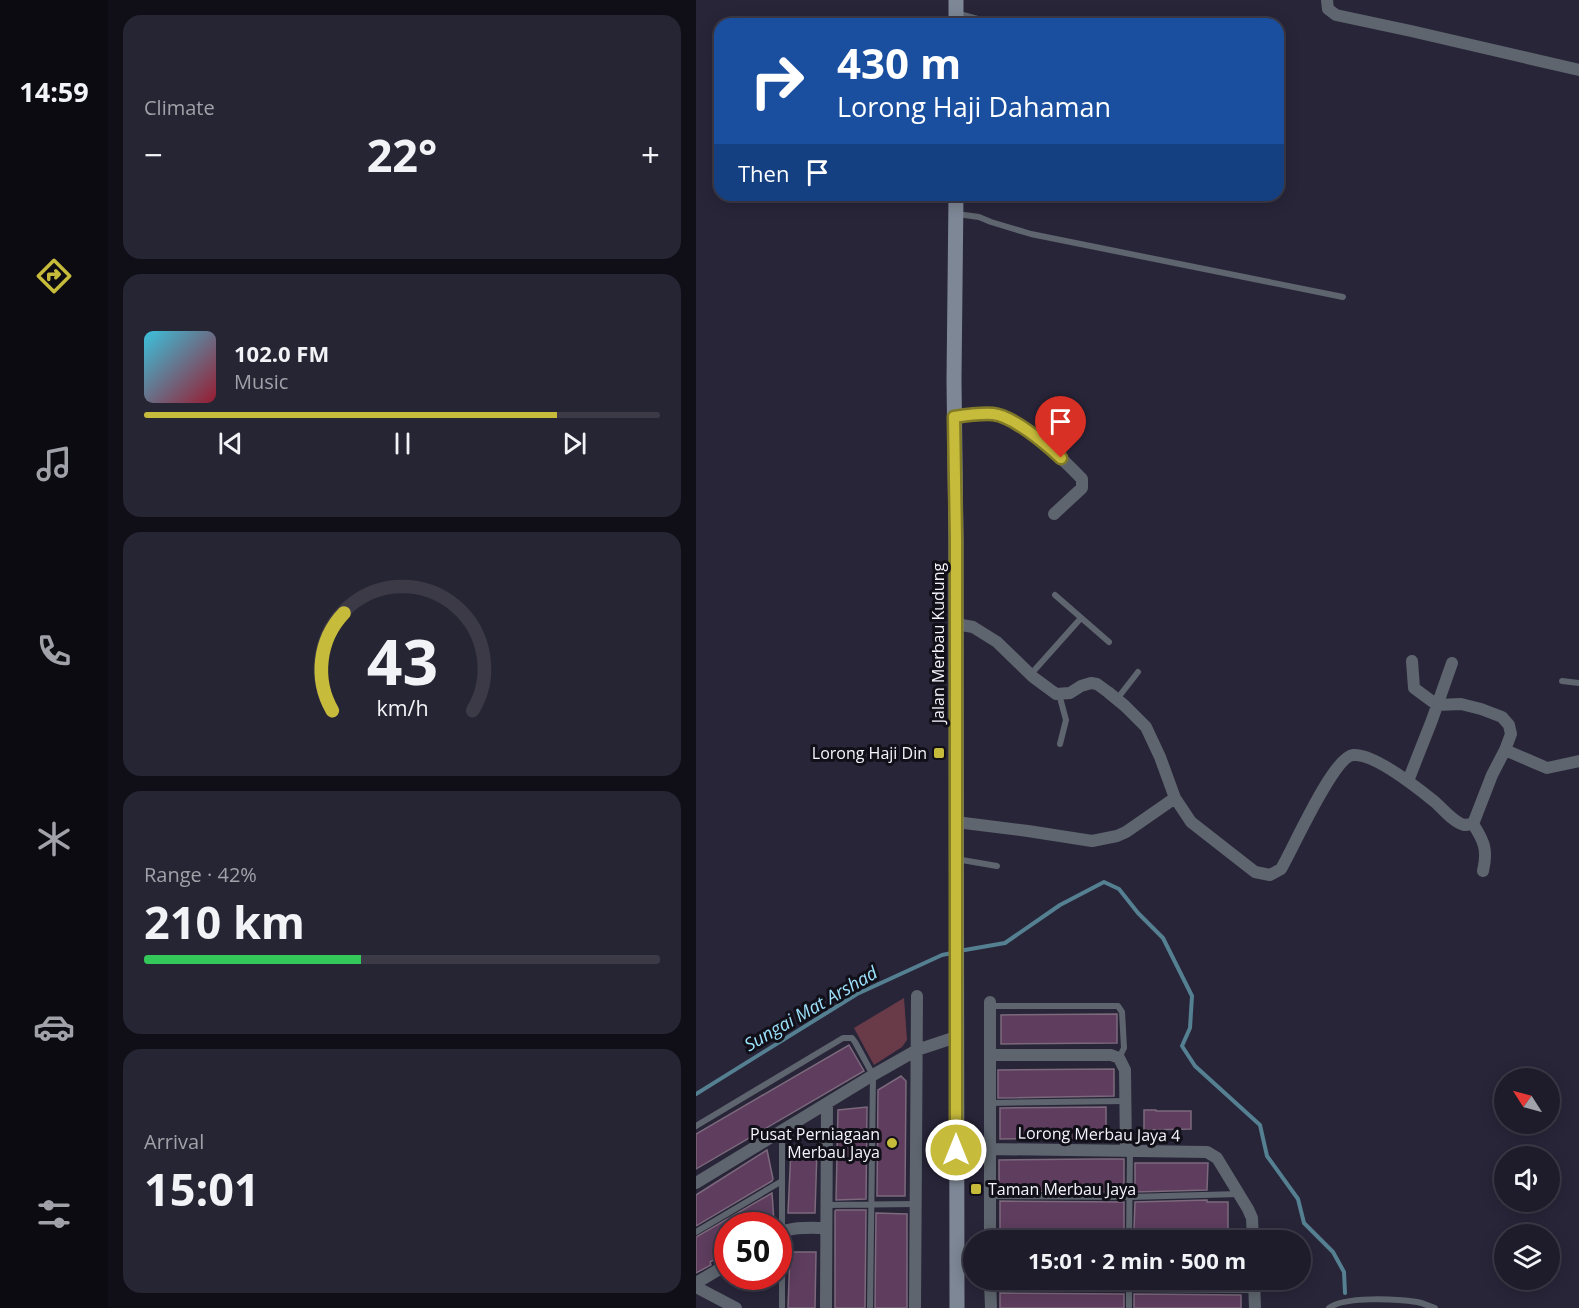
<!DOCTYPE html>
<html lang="en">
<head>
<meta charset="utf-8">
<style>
  :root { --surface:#1e1c2b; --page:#262533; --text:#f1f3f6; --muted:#a1a1a9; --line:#3c3a47; --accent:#c7bb3c }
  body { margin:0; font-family:"Open Sans",sans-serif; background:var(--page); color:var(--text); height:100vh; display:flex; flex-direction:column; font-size:22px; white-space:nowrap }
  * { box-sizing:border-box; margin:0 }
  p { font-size:20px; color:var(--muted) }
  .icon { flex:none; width:33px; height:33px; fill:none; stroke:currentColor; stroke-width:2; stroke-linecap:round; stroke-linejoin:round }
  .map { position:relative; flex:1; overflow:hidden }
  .sheet { display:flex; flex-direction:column; gap:15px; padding:15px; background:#100f18; width:588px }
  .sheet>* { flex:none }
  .banner { position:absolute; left:18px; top:18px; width:570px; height:183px; border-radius:18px; box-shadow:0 3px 15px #0003,0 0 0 2px var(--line); background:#1a4fa0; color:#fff; overflow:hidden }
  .needle { width:39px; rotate:306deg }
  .controls { position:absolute; left:798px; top:1068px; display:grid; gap:12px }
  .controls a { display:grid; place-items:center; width:66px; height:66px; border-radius:50%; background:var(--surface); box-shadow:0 3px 15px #0003,0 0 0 2px var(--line); font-size:30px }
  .speed { position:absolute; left:18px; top:1212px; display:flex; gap:12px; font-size:30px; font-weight:700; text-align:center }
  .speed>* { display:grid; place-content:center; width:78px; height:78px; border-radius:50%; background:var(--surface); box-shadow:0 3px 15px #0003,0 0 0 2px var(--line); line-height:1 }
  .speed .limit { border:9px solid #d22; background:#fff; color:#111 }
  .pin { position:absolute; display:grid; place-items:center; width:51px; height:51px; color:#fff; margin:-62px -26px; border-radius:50% 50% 50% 0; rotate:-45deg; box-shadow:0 0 6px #0007 }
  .pin .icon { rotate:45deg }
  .me { position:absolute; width:66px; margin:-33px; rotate:0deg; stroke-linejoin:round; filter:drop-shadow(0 0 4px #0008) }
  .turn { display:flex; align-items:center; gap:21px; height:126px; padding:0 24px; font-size:27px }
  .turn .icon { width:78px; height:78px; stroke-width:2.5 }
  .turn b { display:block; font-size:42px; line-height:51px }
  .then { display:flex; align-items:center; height:57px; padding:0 24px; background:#0003; gap:12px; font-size:22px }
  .big { font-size:45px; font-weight:700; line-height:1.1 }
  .sheet .tile { flex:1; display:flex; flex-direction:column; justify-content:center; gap:9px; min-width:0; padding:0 21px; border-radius:18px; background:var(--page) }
  .sheet .dial { align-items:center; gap:0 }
  .dial svg { height:156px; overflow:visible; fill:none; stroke:var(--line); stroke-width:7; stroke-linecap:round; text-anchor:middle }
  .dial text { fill:var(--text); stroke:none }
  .song { display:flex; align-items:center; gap:18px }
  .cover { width:72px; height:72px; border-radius:9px; background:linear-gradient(135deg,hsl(190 70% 55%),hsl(350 70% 35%)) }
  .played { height:6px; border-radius:3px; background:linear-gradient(90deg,var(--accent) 80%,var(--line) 80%) }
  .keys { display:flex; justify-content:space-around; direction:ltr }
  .heat { display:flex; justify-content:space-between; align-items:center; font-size:33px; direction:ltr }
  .charge { height:9px; border-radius:4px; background:linear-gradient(90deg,#34c759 42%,var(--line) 0) }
  .trip { position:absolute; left:267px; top:1230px; width:348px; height:60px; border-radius:30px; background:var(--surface); box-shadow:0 3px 15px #0003,0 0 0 2px var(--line); font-weight:700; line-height:60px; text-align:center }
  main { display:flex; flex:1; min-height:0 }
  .tabs { display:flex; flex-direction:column; width:108px; justify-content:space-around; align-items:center; background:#0c0b11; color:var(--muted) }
  .tabs .icon { width:42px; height:42px }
  .tabs .current { color:var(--accent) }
  .tabs b { font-size:27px; color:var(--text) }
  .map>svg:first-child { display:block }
  .green { fill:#693b49 }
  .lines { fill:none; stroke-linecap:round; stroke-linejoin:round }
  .stream { stroke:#558092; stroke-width:4 }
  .building { fill:#5e3d5e; stroke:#7c697c; stroke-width:1.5 }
  .service { stroke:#5e656e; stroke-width:6 }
  .minor { stroke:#5e656e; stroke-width:12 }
  .secondary { stroke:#7d8795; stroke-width:15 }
  .route-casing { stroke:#817a27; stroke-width:15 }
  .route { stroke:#c7bb3c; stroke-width:10 }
  .poi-dot { fill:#c7bb3c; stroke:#110f18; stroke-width:2 }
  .labels { text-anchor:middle; stroke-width:6; stroke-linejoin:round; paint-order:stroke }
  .street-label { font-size:16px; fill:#f5f3fe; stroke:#110f18 }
  .poi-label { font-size:16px; fill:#f5f3fe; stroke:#110f18; text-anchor:end }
  .water-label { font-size:18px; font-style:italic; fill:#9ce2fd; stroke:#110f18 }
</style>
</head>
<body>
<main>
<nav class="tabs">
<b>14:59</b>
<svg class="icon current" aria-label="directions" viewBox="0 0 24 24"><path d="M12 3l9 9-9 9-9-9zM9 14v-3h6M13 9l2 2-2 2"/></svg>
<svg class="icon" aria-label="music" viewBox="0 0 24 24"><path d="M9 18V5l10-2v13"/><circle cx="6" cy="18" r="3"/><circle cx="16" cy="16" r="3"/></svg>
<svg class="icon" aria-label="phone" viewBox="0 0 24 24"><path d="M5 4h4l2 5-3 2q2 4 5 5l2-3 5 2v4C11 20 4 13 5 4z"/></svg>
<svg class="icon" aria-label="climate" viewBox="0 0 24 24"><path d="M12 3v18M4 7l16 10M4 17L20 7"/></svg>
<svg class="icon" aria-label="car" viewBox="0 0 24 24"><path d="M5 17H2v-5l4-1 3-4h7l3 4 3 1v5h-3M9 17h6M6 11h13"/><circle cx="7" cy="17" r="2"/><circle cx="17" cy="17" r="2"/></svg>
<svg class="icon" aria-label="filters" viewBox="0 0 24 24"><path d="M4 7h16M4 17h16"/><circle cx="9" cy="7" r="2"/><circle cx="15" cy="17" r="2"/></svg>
</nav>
<section class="sheet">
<div class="tile"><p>Climate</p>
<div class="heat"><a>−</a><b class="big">22°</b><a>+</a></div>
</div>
<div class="tile">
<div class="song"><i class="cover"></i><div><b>102.0 FM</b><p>Music</p></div></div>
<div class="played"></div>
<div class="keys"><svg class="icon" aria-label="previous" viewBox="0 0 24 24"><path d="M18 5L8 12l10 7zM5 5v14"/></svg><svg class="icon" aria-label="pause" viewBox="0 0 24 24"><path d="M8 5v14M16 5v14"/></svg><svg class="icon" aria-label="next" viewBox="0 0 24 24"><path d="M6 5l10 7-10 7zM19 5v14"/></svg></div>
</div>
<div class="tile dial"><svg viewBox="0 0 100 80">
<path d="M14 69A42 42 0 1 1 86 69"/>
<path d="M14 69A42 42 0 0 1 20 19" stroke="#c7bb3c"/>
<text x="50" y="56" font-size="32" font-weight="700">43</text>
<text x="50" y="72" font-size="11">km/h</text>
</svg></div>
<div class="tile"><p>Range · 42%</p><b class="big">210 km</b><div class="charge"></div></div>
<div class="tile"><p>Arrival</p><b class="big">15:01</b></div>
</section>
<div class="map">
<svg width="883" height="1308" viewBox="0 0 883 1308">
  <rect width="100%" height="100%" fill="#282539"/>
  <path class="green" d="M208 998 211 1040 206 1047 178 1065 158 1028Z"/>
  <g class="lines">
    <path class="stream" d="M263 951 309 943 364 905 408 882 423 889 442 913 467 938 496 996 494 1028 486 1046 499 1066 564 1125 571 1156 602 1199 608 1223 637 1252 648 1272 649 1293
      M0 1094 161 994 246 955 256 953"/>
  </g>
  <path class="building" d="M421 1014V1043L305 1044V1015Z
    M153 1045 168 1071 0 1169V1134Z
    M418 1069V1096L302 1098V1070Z
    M205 1076 210 1081 209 1196H181L182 1090Z
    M171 1107 170 1199 140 1200 142 1110Z
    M410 1107V1138L304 1139V1108Z
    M448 1110H460V1111H495V1129L448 1130Z
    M95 1149H121L119 1213H92Z
    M71 1150 77 1179 76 1181 0 1226V1195Z
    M401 1159H428V1192L304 1191 303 1189V1160Z
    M439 1163H512L511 1190 439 1192Z
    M76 1193 78 1222 73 1226H32V1251L14 1262 15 1265 0 1273V1237Z
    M511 1200V1202H532V1230H438L439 1202Z
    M304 1201 428 1202V1230L304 1232Z
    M140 1210H170L169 1308H139V1211Z
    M180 1213 211 1214V1308H179Z
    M94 1252H120L119 1308H92Z
    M304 1280H428V1284L304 1283Z
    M438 1280H545V1285L438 1284Z
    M304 1293 428 1294V1308H304Z
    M438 1294 545 1295V1308H438Z"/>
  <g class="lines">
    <path class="service" d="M261 214 283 217 295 222 335 234 647 297
      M359 595 413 642
      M335 674 385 618
      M866 681 883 683
      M363 694 370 720 364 744
      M421 699 442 672
      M260 859 301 866
      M294 1006H422L426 1012 428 1048 423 1058
      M294 1103 429 1101
      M0 1126 147 1038H156L159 1042 177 1075 174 1308
      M294 1196 434 1197 543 1194
      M131 1205 220 1204
      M0 1232 86 1181
      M433 1240 434 1151
      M295 1288 558 1290
      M86 1308V1132
      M433 1308V1280
      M633 1308C648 1296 701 1299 721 1302 727 1303 733 1306 739 1308"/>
    <path class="minor" d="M631 0 632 9 640 15 715 31 883 70
      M260 16 289 24
      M258 417C272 415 287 411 300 415 327 421 367 459 386 479V488L358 514
      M260 624 277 627 301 642 337 677 360 694 374 693 385 686 395 683 401 684 412 692 429 706 450 727 464 757 479 798 495 822 559 872 574 875 585 869C597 849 637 757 657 755 678 753 723 789 739 802 747 809 757 822 768 825 771 825 774 824 777 824
      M716 661 718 688 741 705 765 704 785 709 806 717 813 725 815 734 809 750 796 775 777 824
      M809 750 851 768 883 761
      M712 781 736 720 756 663
      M260 822 332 831 396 841 421 836 430 832 479 798
      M777 824C788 841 792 850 787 871
      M294 1002V1240
      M294 1055H415L423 1058 429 1070 430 1151
      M294 1149 511 1152 521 1158 552 1209 556 1218 557 1240
      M0 1183 177 1075 221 1050 260 1037
      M82 1234C96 1226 115 1228 130 1228
      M294 1240H330
      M500 1240 557 1239
      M294 1280 295 1308
      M558 1280 559 1308
      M0 1283 32 1264
      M0 1287 40 1308
      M130 1308 131 1104
      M219 1308 221 996"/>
    <path class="secondary" d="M260 0V24
      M260 195 258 380 260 539 261 1308"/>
  </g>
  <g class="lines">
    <defs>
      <path id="route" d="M260 1150V539L258 417C271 415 284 413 297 414 317 416 350 444 365 458"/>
    </defs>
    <use href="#route" class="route-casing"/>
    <use href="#route" class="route"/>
  </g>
  <g class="poi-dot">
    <rect x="237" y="747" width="12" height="12" rx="3"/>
    <circle cx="196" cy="1143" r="6"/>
    <rect x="274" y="1183" width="12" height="12" rx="3"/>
  </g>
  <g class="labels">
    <g class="street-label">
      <text transform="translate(242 643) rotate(-90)" y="6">Jalan Merbau Kudung</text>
      <text transform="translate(403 1134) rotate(1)" y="6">Lorong Merbau Jaya 4</text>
    </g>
    <g class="poi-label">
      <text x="231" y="759">Lorong Haji Din</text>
      <text x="184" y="1140">Pusat Perniagaan<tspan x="184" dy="18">Merbau Jaya</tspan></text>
      <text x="292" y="1195" text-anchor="start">Taman Merbau Jaya</text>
    </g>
    <g class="water-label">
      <text transform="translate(115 1009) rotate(-30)" y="6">Sungai Mat Arshad</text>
    </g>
  </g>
</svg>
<div class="controls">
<a><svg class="needle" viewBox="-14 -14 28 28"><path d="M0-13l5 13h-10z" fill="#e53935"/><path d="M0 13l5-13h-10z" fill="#a1a1a9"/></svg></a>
<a><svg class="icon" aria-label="sound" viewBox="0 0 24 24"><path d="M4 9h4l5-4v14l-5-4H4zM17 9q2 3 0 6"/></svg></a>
<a><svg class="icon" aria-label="layers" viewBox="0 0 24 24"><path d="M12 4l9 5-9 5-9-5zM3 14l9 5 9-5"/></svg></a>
</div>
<div class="speed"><div class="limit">50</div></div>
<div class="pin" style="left:365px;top:458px;background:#d93025"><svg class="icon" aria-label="arrive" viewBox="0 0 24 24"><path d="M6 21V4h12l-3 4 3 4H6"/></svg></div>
<svg class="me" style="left:260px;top:1150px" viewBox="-20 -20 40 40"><circle r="17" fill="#c7bb3c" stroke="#fff" stroke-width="3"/><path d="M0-11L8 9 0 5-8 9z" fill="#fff"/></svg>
<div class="trip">15:01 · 2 min · 500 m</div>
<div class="banner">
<div class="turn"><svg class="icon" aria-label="right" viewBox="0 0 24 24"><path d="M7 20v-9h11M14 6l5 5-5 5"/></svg><div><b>430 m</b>Lorong Haji Dahaman</div></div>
<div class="then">Then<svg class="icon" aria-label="arrive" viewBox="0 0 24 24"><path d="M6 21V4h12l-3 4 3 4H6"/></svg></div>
</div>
</div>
</main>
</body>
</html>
